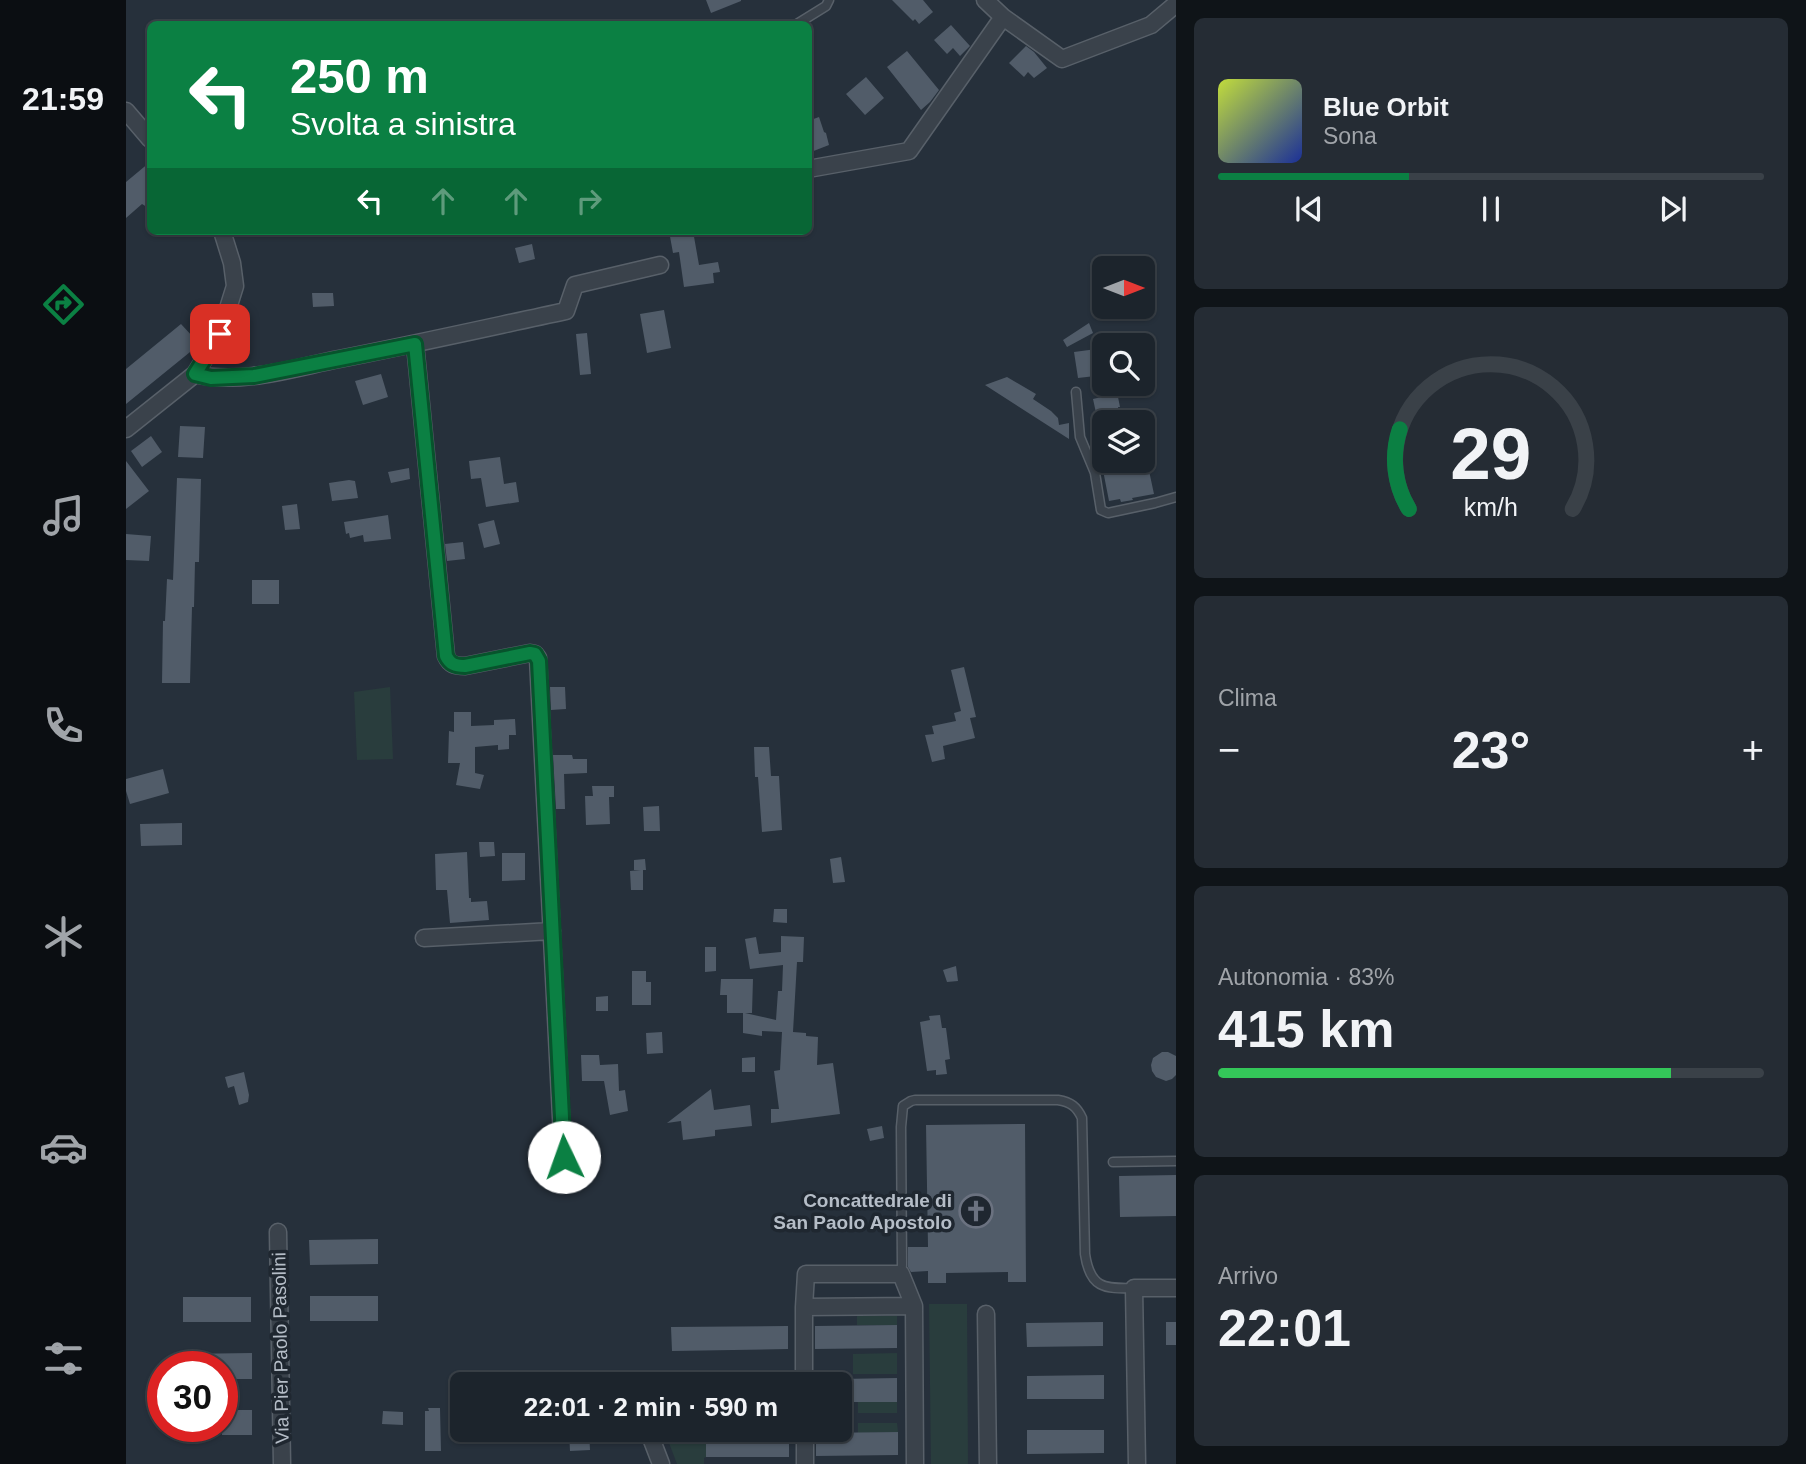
<!DOCTYPE html>
<html lang="it">
<head>
<meta charset="utf-8">
<style>
  :root { --surface:#1c242c; --page:#252c34; --text:#f1f3f6; --muted:#a0a4a9; --line:#3a4148; --accent:#0b8043 }
  body { margin:0; font-family:Helvetica,sans-serif; background:var(--page); color:var(--text); height:100vh; display:flex; flex-direction:column; font-size:26px; white-space:nowrap }
  * { box-sizing:border-box; margin:0 }
  p { font-size:23px; color:var(--muted) }
  .icon { flex:none; width:38px; height:38px; fill:none; stroke:currentColor; stroke-width:2; stroke-linecap:round; stroke-linejoin:round }
  .map { position:relative; flex:1; overflow:hidden }
  .drawer { display:flex; flex-direction:column; gap:18px; padding:18px; background:#0f1418; width:630px }
  .drawer>* { flex:none }
  .top-card { position:absolute; left:21px; top:21px; width:665px; height:214px; border-radius:10px; box-shadow:0 2px 5px #0004,0 0 0 2px var(--line); background:#0b8043; color:#fff; overflow:hidden }
  .needle { width:46px; rotate:90deg }
  .tools { position:absolute; left:966px; top:256px; display:grid; gap:14px }
  .tools a { display:grid; place-items:center; width:63px; height:63px; border-radius:10px; background:var(--surface); box-shadow:0 2px 5px #0004,0 0 0 2px var(--line); font-size:35px }
  .speed { position:absolute; left:21px; top:1351px; display:flex; gap:14px; font-size:35px; font-weight:700; text-align:center }
  .speed>* { display:grid; place-content:center; width:91px; height:91px; border-radius:50%; background:var(--surface); box-shadow:0 2px 5px #0004,0 0 0 2px var(--line); line-height:1 }
  .speed .limit { border:10px solid #d22; background:#fff; color:#111 }
  .pin { position:absolute; display:grid; place-items:center; width:60px; height:60px; color:#fff; margin:-30px; border-radius:14px; box-shadow:0 4px 10px #0006 }
  .me { position:absolute; width:77px; margin:-38px; rotate:357deg; stroke-linejoin:round; filter:drop-shadow(0 0 5px #0008) }
  .turn { display:flex; align-items:center; gap:24px; height:147px; padding:0 28px; font-size:32px }
  .turn .icon { width:91px; height:91px; stroke-width:2.5 }
  .turn b { display:block; font-size:49px; line-height:60px }
  .lanes { display:flex; align-items:center; height:66px; padding:0 28px; background:#0003; justify-content:center; gap:35px; direction:ltr }
  .lanes .off { opacity:.35 }
  .big { font-size:52px; font-weight:700; line-height:1.1 }
  .drawer .tile { flex:1; display:flex; flex-direction:column; justify-content:center; gap:10px; min-width:0; padding:0 24px; border-radius:10px; background:var(--page) }
  .drawer .dial { align-items:center; gap:0 }
  .dial svg { height:182px; overflow:visible; fill:none; stroke:var(--line); stroke-width:7; stroke-linecap:round; text-anchor:middle }
  .dial text { fill:var(--text); stroke:none }
  .song { display:flex; align-items:center; gap:21px }
  .cover { width:84px; height:84px; border-radius:10px; background:linear-gradient(135deg,hsl(70 70% 55%),hsl(230 70% 35%)) }
  .played { height:7px; border-radius:4px; background:linear-gradient(90deg,var(--accent) 35%,var(--line) 35%) }
  .keys { display:flex; justify-content:space-around; direction:ltr }
  .heat { display:flex; justify-content:space-between; align-items:center; font-size:38px; direction:ltr }
  .charge { height:10px; border-radius:5px; background:linear-gradient(90deg,#34c759 83%,var(--line) 0) }
  .trip { position:absolute; left:324px; top:1372px; width:402px; height:70px; border-radius:10px; background:var(--surface); box-shadow:0 2px 5px #0004,0 0 0 2px var(--line); font-weight:700; line-height:70px; text-align:center }
  main { display:flex; flex:1; min-height:0 }
  .tab-bar { display:flex; flex-direction:column; width:126px; justify-content:space-around; align-items:center; background:#0b0e12; color:var(--muted) }
  .tab-bar .icon { width:49px; height:49px }
  .tab-bar .on { color:var(--accent) }
  .tab-bar b { font-size:32px; color:var(--text) }
  .map>svg:first-child { display:block }
  .green { fill:#293d3d }
  .building { fill:#515c69 }
  .lines { fill:none; stroke-linecap:round; stroke-linejoin:round }
  .service-casing { stroke:#586069; stroke-width:11 }
  .minor-casing { stroke:#586069; stroke-width:19 }
  .service { stroke:#3a424b; stroke-width:8 }
  .minor { stroke:#3a424b; stroke-width:16 }
  .route-casing { stroke:#07532c; stroke-width:18 }
  .route { stroke:#0b8043; stroke-width:12 }
  .labels { text-anchor:middle; stroke-width:7; stroke-linejoin:round; paint-order:stroke }
  .poi-label { font-size:19px; font-weight:bold; fill:#b5bdc7; stroke:#1f2730; text-anchor:end }
  .street-label { font-size:19px; fill:#b5bdc7; stroke:#1f2730 }
</style>
</head>
<body>
<main>
<nav class="tab-bar">
<b>21:59</b>
<svg class="icon on" aria-label="directions" viewBox="0 0 24 24"><path d="M12 3l9 9-9 9-9-9zM9 14v-3h6M13 9l2 2-2 2"/></svg>
<svg class="icon" aria-label="music" viewBox="0 0 24 24"><path d="M9 18V5l10-2v13"/><circle cx="6" cy="18" r="3"/><circle cx="16" cy="16" r="3"/></svg>
<svg class="icon" aria-label="phone" viewBox="0 0 24 24"><path d="M5 4h4l2 5-3 2q2 4 5 5l2-3 5 2v4C11 20 4 13 5 4z"/></svg>
<svg class="icon" aria-label="climate" viewBox="0 0 24 24"><path d="M12 3v18M4 7l16 10M4 17L20 7"/></svg>
<svg class="icon" aria-label="car" viewBox="0 0 24 24"><path d="M5 17H2v-5l4-1 3-4h7l3 4 3 1v5h-3M9 17h6M6 11h13"/><circle cx="7" cy="17" r="2"/><circle cx="17" cy="17" r="2"/></svg>
<svg class="icon" aria-label="filters" viewBox="0 0 24 24"><path d="M4 7h16M4 17h16"/><circle cx="9" cy="7" r="2"/><circle cx="15" cy="17" r="2"/></svg>
</nav>
<div class="map">
<svg width="1050" height="1464" viewBox="0 0 1050 1464">
  <rect width="100%" height="100%" fill="#26303b"/>
  <path class="green" d="M264 687 267 759 231 760 228 692Z
    M803 1304H841L842 1464H805Z
    M731 1316H771V1325H731Z
    M771 1353V1374H727V1354Z
    M732 1402H771V1413H732Z
    M732 1423H771L772 1432 732 1433Z
    M534 1430H580V1457L578 1458V1464H551L540 1435H536Z"/>
  <path class="building" d="M580 0H615V1L585 13Z
    M766 0H797L807 12 793 24 789 19 787 21Z
    M825 25 844 46 834 56 827 48 821 54 808 40Z
    M900 46 908 52 921 68 908 78 902 72 898 77 883 63Z
    M781 51 813 90 804 102 795 110 761 67Z
    M740 77 758 98 739 115 720 94Z
    M693 117 698 132 700 133 703 145 685 152 682 144V121Z
    M24 162V209L16 204 0 218V182Z
    M543 231H567L573 265 592 262 594 272 587 273 588 283 558 287 553 252 547 253Z
    M406 244 409 259 393 263 389 248Z
    M186 293H207L208 306 187 307Z
    M538 310 545 348 521 353 514 314Z
    M963 323 967 333 941 347 937 340Z
    M55 324 68 338 64 342 69 348 0 404V369Z
    M461 333 465 374 454 375 450 334Z
    M978 348V375L952 378 948 352Z
    M255 374 262 397 237 405 229 381Z
    M881 377 910 394 907 399 925 411 932 418 933 425 943 423V439L859 385Z
    M988 394 992 397 994 407H992L995 422H972L967 399Z
    M54 426 79 427 77 458 52 457Z
    M25 436 36 452 16 467 5 451Z
    M374 457 378 484 390 482 393 502 360 507 355 478 345 479 343 461Z
    M975 460H1001L1003 469 1022 466 1028 494 1006 498 1007 500 995 502 994 499 983 501Z
    M0 461 23 491 0 509Z
    M283 468 284 479 265 483 262 472Z
    M51 478 75 479 73 562H69L68 607H66L64 683H36L37 621H39L41 579 47 580Z
    M223 480 229 481 232 498 206 501 203 483Z
    M171 504 174 529 159 530 156 506Z
    M262 515 265 539 238 542 237 535 224 538 223 533 220 534 218 522Z
    M368 520 374 544 358 548 352 524Z
    M0 534 25 536 23 561 0 560Z
    M337 542 339 559 321 561 319 544Z
    M126 580H153V604H126Z
    M838 667 850 717 844 718 849 738 817 746 819 759 806 762 799 735 808 734 806 726 830 721 828 713 835 711 825 670Z
    M424 687H439L440 709 425 710Z
    M328 712H345V726L368 725V720L389 719 390 735H383V749L372 750V745L349 747V773L358 775 354 789 330 785 334 763H322L323 731 328 732Z
    M628 747H643L645 776H653L656 830 636 832 632 777H629Z
    M427 755H446L447 759H461V773L438 774 439 809H430Z
    M37 769 43 793 4 804 0 791V779Z
    M466 786H488V797H483L484 824 460 825 459 796H467Z
    M533 806 534 831H518L517 807Z
    M56 823V845L15 846 14 824Z
    M353 842H368L369 856 354 857Z
    M341 852 343 898H345V902L361 901 363 920 324 923 321 890H310L309 854Z
    M376 853H399V880L376 881Z
    M715 857 719 882 707 883 704 859Z
    M519 859 520 870H517V890H505L504 871 515 870H508V860Z
    M648 909H661V923L647 922Z
    M655 936 678 937 677 962H671L667 1032 680 1033V1036L692 1037 691 1065 707 1063 714 1114 645 1123V1109H653L648 1071 654 1070 656 1032 636 1031V1036L617 1033V1013H601V995H594L595 979H627L626 1013H619L650 1020 652 991H656L657 965 624 969 619 939 630 937 633 954 655 952Z
    M579 947H590V971L579 972Z
    M830 966 832 981 821 982 817 970Z
    M506 971H520V982H525V1005H506Z
    M482 996V1011H470V997Z
    M814 1015 816 1028H820L824 1059 819 1060 821 1074 810 1075V1070L801 1071 794 1022 804 1020 803 1016Z
    M536 1032 537 1053 521 1054 520 1033Z
    M1036 1052H1042L1050 1056V1075L1046 1079 1040 1081 1030 1077 1026 1071 1025 1065 1027 1058Z
    M455 1055H473L474 1065 492 1064 493 1091 499 1090 502 1111 484 1115 478 1081H456Z
    M629 1057V1072H616V1058Z
    M118 1072 123 1095 122 1102 113 1105 108 1086 102 1088 99 1077Z
    M585 1089 588 1110 624 1105 626 1126 589 1130V1136L557 1140 555 1121 541 1123Z
    M899 1124 900 1282H882V1272L820 1273V1283H802V1271L785 1272 782 1267V1247H802L800 1125Z
    M756 1126 758 1138 744 1141 741 1129Z
    M1050 1175V1216L994 1217 993 1176Z
    M252 1239V1264L184 1265 183 1240Z
    M184 1296H252V1321H184Z
    M57 1297H125V1322H57Z
    M977 1322V1346L901 1347 900 1323Z
    M1040 1322H1050V1345H1040Z
    M771 1325V1348L689 1349V1326Z
    M662 1326V1349L546 1351 545 1327Z
    M126 1353V1379H96V1367H57V1354Z
    M978 1375V1399H901V1376Z
    M771 1378V1402H714V1379Z
    M302 1408H314L315 1451H299V1411H303Z
    M96 1410H126V1435H96Z
    M257 1411 277 1412V1425L256 1424Z
    M901 1430H978V1453L901 1454Z
    M463 1431 464 1450 444 1451 443 1432Z
    M772 1432V1455L690 1456V1433Z
    M663 1433V1457H580V1434Z"/>
  <g class="lines">
    <defs>
      <path id="service" d="M671 24 700 6 703 0
        M950 392 954 437 969 473 975 510 982 513 1029 503 1050 497
        M987 1162 1050 1161
        M775 1274 776 1265 775 1127 777 1106 785 1101 789 1100H932C945 1102 951 1107 956 1118L959 1254C964 1288 978 1289 1008 1288"/>
      <path id="minor" d="M859 0 877 17 936 59 1025 25 1050 4
        M0 111 24 139
        M682 169 783 151 877 17
        M289 344 320 656C324 665 329 666 339 666L404 653 409 654 412 658 437 1157
        M69 374C116 385 167 368 213 359 289 344 365 327 440 311L449 285 534 265
        M0 429 69 374 94 334 109 286 106 263 96 231
        M298 938 426 931
        M152 1232 156 1464
        M678 1307 788 1306
        M860 1314 862 1464
        M678 1384V1307L680 1274H775L788 1306 789 1464
        M522 1430 535 1464
        M679 1430V1464
        M1011 1464 1008 1288H1050"/>
    </defs>
    <use href="#service" class="service-casing"/>
    <use href="#minor" class="minor-casing"/>
    <use href="#service" class="service"/>
    <use href="#minor" class="minor"/>
  </g>
  <g class="lines">
    <defs>
      <path id="route" d="M94 334 69 374 85 378 128 376 289 344 320 656C324 664 329 666 339 666L404 653 409 654 413 661 438 1157"/>
    </defs>
    <use href="#route" class="route-casing"/>
    <use href="#route" class="route"/>
  </g>
  <defs>
    <symbol id="church-ring" viewBox="-11 -11 22 22"><circle r="9.5" fill="#1f2730" stroke="#6b7280" stroke-width="1.5"/><path d="M-1.2-6h2.4v3.5h3.3v2.4h-3.3V6h-2.4V-.1h-3.3v-2.4h3.3Z" fill="#6b7280"/></symbol>
  </defs>
  <g fill-rule="evenodd">
    <use href="#church-ring" x="831" y="1192" width="38" height="38"/>
  </g>
  <g class="labels">
    <g class="poi-label">
      <text x="826" y="1207">Concattedrale di<tspan x="826" dy="22">San Paolo Apostolo</tspan></text>
    </g>
    <g class="street-label">
      <text transform="translate(154 1348) rotate(-91)" y="7">Via Pier Paolo Pasolini</text>
    </g>
  </g>
</svg>
<div class="tools">
<a><svg class="needle" viewBox="-14 -14 28 28"><path d="M0-13l5 13h-10z" fill="#e53935"/><path d="M0 13l5-13h-10z" fill="#a0a4a9"/></svg></a>
<a><svg class="icon" aria-label="search" viewBox="0 0 24 24"><circle cx="10" cy="10" r="6"/><path d="M15 15l6 6"/></svg></a>
<a><svg class="icon" aria-label="layers" viewBox="0 0 24 24"><path d="M12 4l9 5-9 5-9-5zM3 14l9 5 9-5"/></svg></a>
</div>
<div class="speed"><div class="limit">30</div></div>
<div class="pin" style="left:94px;top:334px;background:#d93025"><svg class="icon" aria-label="arrive" viewBox="0 0 24 24"><path d="M6 21V4h12l-3 4 3 4H6"/></svg></div>
<svg class="me" style="left:438px;top:1157px" viewBox="-20 -20 40 40"><circle r="19" fill="#fff"/><path d="M0-13L10 11 0 6-10 11z" fill="#0b8043"/></svg>
<div class="trip">22:01 · 2 min · 590 m</div>
<div class="top-card">
<div class="turn"><svg class="icon" aria-label="left" viewBox="0 0 24 24"><path d="M17 20v-9H6M10 6l-5 5 5 5"/></svg><div><b>250 m</b>Svolta a sinistra</div></div>
<div class="lanes"><svg class="icon" aria-label="left" viewBox="0 0 24 24"><path d="M17 20v-9H6M10 6l-5 5 5 5"/></svg><svg class="icon off" aria-label="ahead" viewBox="0 0 24 24"><path d="M12 20V5M6 11l6-6 6 6"/></svg><svg class="icon off" aria-label="ahead" viewBox="0 0 24 24"><path d="M12 20V5M6 11l6-6 6 6"/></svg><svg class="icon off" aria-label="right" viewBox="0 0 24 24"><path d="M7 20v-9h11M14 6l5 5-5 5"/></svg></div>
</div>
</div>
<section class="drawer">
<div class="tile">
<div class="song"><i class="cover"></i><div><b>Blue Orbit</b><p>Sona</p></div></div>
<div class="played"></div>
<div class="keys"><svg class="icon" aria-label="previous" viewBox="0 0 24 24"><path d="M18 5L8 12l10 7zM5 5v14"/></svg><svg class="icon" aria-label="pause" viewBox="0 0 24 24"><path d="M8 5v14M16 5v14"/></svg><svg class="icon" aria-label="next" viewBox="0 0 24 24"><path d="M6 5l10 7-10 7zM19 5v14"/></svg></div>
</div>
<div class="tile dial"><svg viewBox="0 0 100 80">
<path d="M14 69A42 42 0 1 1 86 69"/>
<path d="M14 69A42 42 0 0 1 10 34" stroke="#0b8043"/>
<text x="50" y="56" font-size="32" font-weight="700">29</text>
<text x="50" y="72" font-size="11">km/h</text>
</svg></div>
<div class="tile"><p>Clima</p>
<div class="heat"><a>−</a><b class="big">23°</b><a>+</a></div>
</div>
<div class="tile"><p>Autonomia · 83%</p><b class="big">415 km</b><div class="charge"></div></div>
<div class="tile"><p>Arrivo</p><b class="big">22:01</b></div>
</section>
</main>
</body>
</html>
